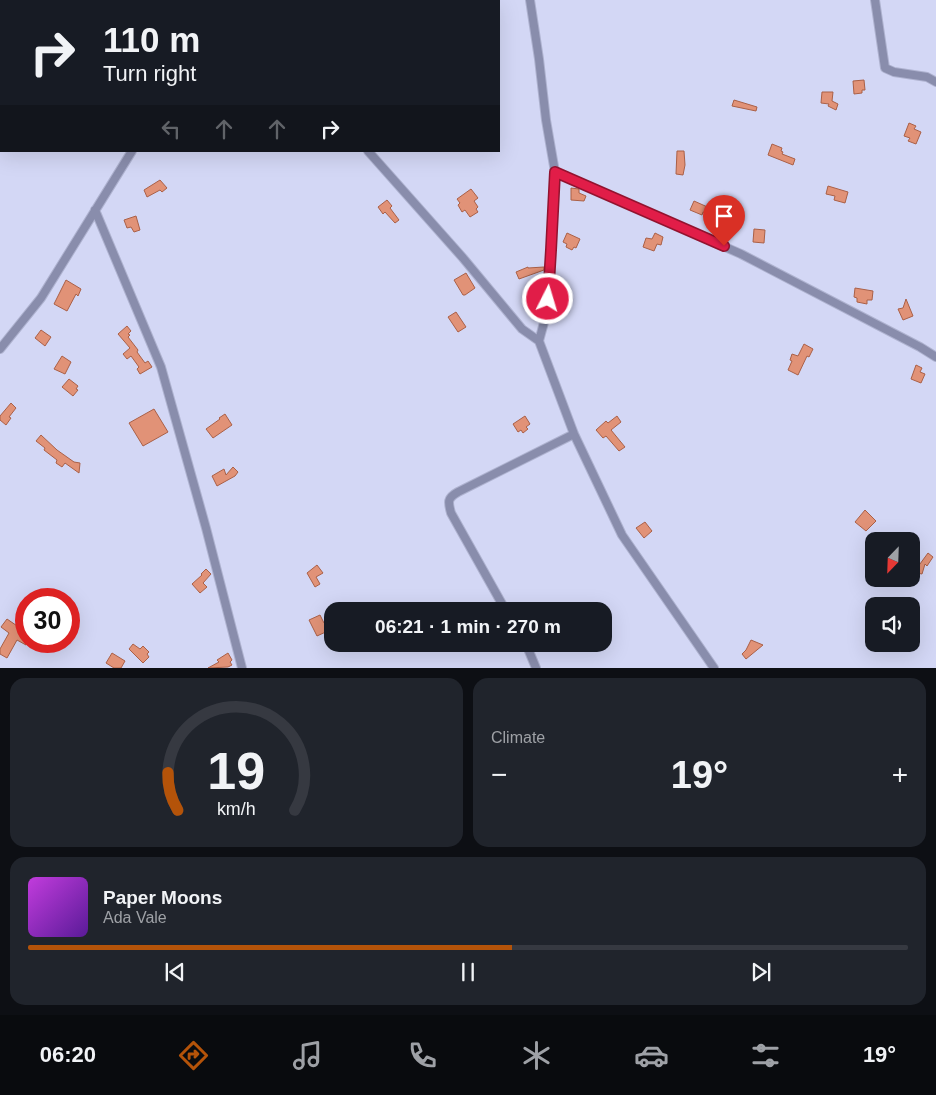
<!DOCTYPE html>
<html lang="en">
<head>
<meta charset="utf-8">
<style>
  :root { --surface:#171b24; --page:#20242c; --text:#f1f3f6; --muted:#9ea1a6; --line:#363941; --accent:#b45309 }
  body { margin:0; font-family:Arial,sans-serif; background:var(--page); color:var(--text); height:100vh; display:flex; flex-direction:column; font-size:19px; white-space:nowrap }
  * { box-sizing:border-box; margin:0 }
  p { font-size:16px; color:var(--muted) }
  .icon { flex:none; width:28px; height:28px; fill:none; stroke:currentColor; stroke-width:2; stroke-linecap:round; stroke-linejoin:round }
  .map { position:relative; height:668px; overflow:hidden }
  .drawer { display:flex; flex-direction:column; gap:10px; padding:10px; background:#0d0f14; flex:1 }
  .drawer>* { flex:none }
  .banner { position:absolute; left:0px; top:0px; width:500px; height:152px; box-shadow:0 5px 20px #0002; background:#171b24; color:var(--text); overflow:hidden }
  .needle { width:32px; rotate:203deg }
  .controls { position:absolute; left:865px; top:532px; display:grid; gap:10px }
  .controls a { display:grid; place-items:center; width:55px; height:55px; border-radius:10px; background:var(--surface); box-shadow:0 5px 20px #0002; font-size:25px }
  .speed { position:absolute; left:15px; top:588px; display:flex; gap:10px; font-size:25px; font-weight:700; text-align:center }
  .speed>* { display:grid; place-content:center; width:65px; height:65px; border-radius:50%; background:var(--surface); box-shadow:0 5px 20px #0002; line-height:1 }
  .speed .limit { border:8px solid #d22; background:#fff; color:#111 }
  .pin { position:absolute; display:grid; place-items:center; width:42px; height:42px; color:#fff; margin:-51px -21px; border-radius:50% 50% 50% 0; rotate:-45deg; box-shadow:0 0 5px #0007 }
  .pin .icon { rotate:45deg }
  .me { position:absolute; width:55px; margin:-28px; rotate:5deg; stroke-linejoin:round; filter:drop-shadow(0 0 4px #0008) }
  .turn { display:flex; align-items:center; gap:18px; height:105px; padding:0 20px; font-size:22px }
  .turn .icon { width:65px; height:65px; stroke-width:2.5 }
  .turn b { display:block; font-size:35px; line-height:42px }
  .lanes { display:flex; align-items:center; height:48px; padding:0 20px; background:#0003; justify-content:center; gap:25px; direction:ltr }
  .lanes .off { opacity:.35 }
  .big { font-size:38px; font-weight:600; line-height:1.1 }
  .drawer .widget { flex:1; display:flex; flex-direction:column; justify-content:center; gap:8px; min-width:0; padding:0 18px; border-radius:15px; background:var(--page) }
  .drawer .dial { align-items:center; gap:0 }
  .dial svg { height:130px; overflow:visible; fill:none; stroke:var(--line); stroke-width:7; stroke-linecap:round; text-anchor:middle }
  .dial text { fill:var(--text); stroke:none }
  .song { display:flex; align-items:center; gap:15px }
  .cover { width:60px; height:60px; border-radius:8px; background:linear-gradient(135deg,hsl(290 70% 55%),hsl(270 70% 35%)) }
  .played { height:5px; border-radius:2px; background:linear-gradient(90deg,var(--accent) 55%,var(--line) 55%) }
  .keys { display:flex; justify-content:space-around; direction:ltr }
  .heat { display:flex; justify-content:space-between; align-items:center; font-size:28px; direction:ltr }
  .drawer .tiles { flex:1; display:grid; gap:10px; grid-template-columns:1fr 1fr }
  .widget:last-child { grid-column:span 2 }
  .trip { position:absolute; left:324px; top:602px; width:288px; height:50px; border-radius:15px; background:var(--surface); box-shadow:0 5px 20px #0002; font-weight:600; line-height:50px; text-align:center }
  .dock { display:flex; height:80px; justify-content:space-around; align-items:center; background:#090b0e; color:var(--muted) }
  .dock .icon { width:35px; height:35px }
  .dock .selected { color:var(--accent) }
  .dock b { font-size:22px; color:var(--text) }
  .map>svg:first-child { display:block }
  .building { fill:#e19277; stroke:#aa6047 }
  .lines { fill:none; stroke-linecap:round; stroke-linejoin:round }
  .minor-casing { stroke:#aeb2cf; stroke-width:10 }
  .minor { stroke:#898dac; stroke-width:8 }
  .route-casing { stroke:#92132f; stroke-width:12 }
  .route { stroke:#e11d48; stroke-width:9 }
</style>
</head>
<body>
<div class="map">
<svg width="936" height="668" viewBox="0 0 936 668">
  <rect width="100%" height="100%" fill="#d3d7f5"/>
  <path class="building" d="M864 80 865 90H862V93L854 94 853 81Z
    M822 92H833L832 101 838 104 836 110 828 106 829 104 821 103Z
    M734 100 757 107 756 111 732 106Z
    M909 123 916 126 914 129 921 132 916 144 908 141 910 138 904 136Z
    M772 144 782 148 781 151 783 152 782 154 795 159 793 165 768 155Z
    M677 151H684L685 165 683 175 676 174Z
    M160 180 167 188 162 192 160 190 147 197 144 190Z
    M828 186 848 192 845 203 834 200 835 196 826 194Z
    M571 188 579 189V193L586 196 584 201 571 200Z
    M471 189 478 198 474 201 478 207 476 209 478 212 470 217 465 210 462 212 458 205 460 203 457 199Z
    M387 200 392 206 390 208 399 220 395 223 385 212 383 214 378 207Z
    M694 201 712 209 710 215 703 212 702 215 690 210Z
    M136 216 140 230 134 232 131 227 127 228 124 220Z
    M754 229 765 230 764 243 753 242Z
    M567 233 580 239 576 248 574 247 572 250 566 247 567 244 563 242Z
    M655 233 663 237 661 245 657 244 654 251 643 247 646 238 652 239Z
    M528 267V268L544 267V270L519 279 516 272Z
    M466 273 475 288 465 295H463L454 280Z
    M66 280 81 289 78 296 76 294 67 311 54 304Z
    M855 288 873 291 872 300H867V304L857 302V298L854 297Z
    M906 299 913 316 903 320 898 309 903 308Z
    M456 312 466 327 458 332 448 317Z
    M127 326 131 331 128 334 130 335 128 337 138 350 137 352 145 363 148 361 152 367 140 374 137 369 139 367 131 356 127 359 123 354 130 348 118 334Z
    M41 330 51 337 45 346 35 338Z
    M804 344 813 349 809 357 807 356 798 375 788 370 792 361 790 360 792 354 798 356Z
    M62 356 71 362 65 374 54 369Z
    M916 365 922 368 920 372 925 374 921 383 911 379Z
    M69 379 78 386 76 389 78 390 73 396 62 387Z
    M11 403 16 408 9 417 11 418 6 425 0 420V416Z
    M154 409 168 432 143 446 129 423Z
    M225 414 232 425 213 438 206 429 220 419 219 418Z
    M525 416 530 424 526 427 528 429 523 433 521 430 518 432 513 424Z
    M617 416 621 422 611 430 625 447 619 451 606 436 603 438 596 430 606 421 608 423Z
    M41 435 57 450 74 462 80 463 79 473 65 463 62 467 56 463 57 460 44 450 45 448 36 441Z
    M233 467 238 472 235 476 217 486 212 476 224 469 226 475Z
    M865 510 876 521 866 531 855 522Z
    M645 522 652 531 644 538 636 528Z
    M928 553 933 557 927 566 925 564 922 574 917 573 911 582V565L917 568Z
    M317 565 323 573 316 577 320 584 315 587 307 573Z
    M206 569 211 574 203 583 207 587 200 593 192 584 202 575 201 574Z
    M320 615 324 623 326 622 330 630 317 636 309 620Z
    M7 619 26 632V645L17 640 7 658 0 654V649L9 633 1 627Z
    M751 640 763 645 746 659 742 654 746 650Z
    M133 644 140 649 143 646 149 652 147 654 149 657 143 663 129 649Z
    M112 653 125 661 121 668H114L106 663Z
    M228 653 232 660 230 662 232 665 228 667 208 668 219 662 217 660Z"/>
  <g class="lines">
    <defs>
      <path id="minor" d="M4 0 7 1
        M530 0 539 59 546 120 555 172 551 250 546 315 539 341
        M875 0 885 68 894 72 927 77 936 82
        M252 1 253 0
        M368 151 463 258 522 329 539 341 574 434 622 535 714 668
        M555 172 741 254 920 347 936 357
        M95 210 161 367 206 528 242 668
        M0 349 41 298 132 151
        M506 611 451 513C448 502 447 498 458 492L574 434
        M526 644 536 668"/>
    </defs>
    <use href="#minor" class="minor-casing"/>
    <use href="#minor" class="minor"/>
  </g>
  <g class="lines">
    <defs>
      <path id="route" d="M548 299 551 250 555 172 724 246"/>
    </defs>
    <use href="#route" class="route-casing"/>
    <use href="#route" class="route"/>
  </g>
</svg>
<div class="controls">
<a><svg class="needle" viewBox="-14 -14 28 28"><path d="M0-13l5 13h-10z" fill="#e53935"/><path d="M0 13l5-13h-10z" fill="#9ea1a6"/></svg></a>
<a><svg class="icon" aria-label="sound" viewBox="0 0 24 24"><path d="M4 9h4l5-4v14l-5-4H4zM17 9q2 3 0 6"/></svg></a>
</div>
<div class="speed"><div class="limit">30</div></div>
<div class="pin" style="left:724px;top:246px;background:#d93025"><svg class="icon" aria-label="arrive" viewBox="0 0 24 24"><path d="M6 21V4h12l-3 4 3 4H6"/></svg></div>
<svg class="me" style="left:548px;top:299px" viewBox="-20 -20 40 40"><circle r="17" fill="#e11d48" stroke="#fff" stroke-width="3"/><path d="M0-11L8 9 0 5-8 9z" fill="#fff"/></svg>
<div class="trip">06:21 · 1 min · 270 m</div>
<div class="banner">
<div class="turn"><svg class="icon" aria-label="right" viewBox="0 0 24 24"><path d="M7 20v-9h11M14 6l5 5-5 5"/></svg><div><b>110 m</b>Turn right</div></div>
<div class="lanes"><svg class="icon off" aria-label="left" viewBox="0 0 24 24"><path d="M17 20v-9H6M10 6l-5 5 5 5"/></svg><svg class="icon off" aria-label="ahead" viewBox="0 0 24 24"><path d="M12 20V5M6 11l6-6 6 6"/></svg><svg class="icon off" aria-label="ahead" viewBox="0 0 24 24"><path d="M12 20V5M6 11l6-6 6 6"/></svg><svg class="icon" aria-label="right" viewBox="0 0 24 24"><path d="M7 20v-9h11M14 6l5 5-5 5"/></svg></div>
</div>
</div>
<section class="drawer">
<div class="tiles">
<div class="widget dial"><svg viewBox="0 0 100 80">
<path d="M14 69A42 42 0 1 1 86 69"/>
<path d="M14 69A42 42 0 0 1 8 46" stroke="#b45309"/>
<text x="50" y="56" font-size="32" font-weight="700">19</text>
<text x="50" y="72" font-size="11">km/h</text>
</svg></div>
<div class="widget"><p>Climate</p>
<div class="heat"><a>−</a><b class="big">19°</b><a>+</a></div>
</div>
<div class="widget">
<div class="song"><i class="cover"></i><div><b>Paper Moons</b><p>Ada Vale</p></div></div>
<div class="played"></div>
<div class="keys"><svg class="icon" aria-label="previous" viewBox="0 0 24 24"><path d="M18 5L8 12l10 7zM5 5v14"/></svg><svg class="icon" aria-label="pause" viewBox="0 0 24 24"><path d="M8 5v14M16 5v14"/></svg><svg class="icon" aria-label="next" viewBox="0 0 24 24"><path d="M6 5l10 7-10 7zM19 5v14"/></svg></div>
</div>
</div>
</section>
<nav class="dock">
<b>06:20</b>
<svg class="icon selected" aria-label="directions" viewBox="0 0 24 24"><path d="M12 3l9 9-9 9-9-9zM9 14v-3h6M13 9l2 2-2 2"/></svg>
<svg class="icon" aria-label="music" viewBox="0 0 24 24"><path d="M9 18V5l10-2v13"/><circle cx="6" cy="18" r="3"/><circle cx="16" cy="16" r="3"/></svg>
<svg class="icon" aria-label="phone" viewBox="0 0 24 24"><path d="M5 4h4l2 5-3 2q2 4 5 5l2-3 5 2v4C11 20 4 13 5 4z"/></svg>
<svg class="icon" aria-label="climate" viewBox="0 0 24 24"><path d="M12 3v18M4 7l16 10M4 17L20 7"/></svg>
<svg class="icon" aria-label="car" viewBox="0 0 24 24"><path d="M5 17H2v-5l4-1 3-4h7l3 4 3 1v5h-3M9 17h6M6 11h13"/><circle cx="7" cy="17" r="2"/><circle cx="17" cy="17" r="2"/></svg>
<svg class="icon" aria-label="filters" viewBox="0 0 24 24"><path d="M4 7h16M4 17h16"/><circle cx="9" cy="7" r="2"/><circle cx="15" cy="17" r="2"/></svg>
<b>19°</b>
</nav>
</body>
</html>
